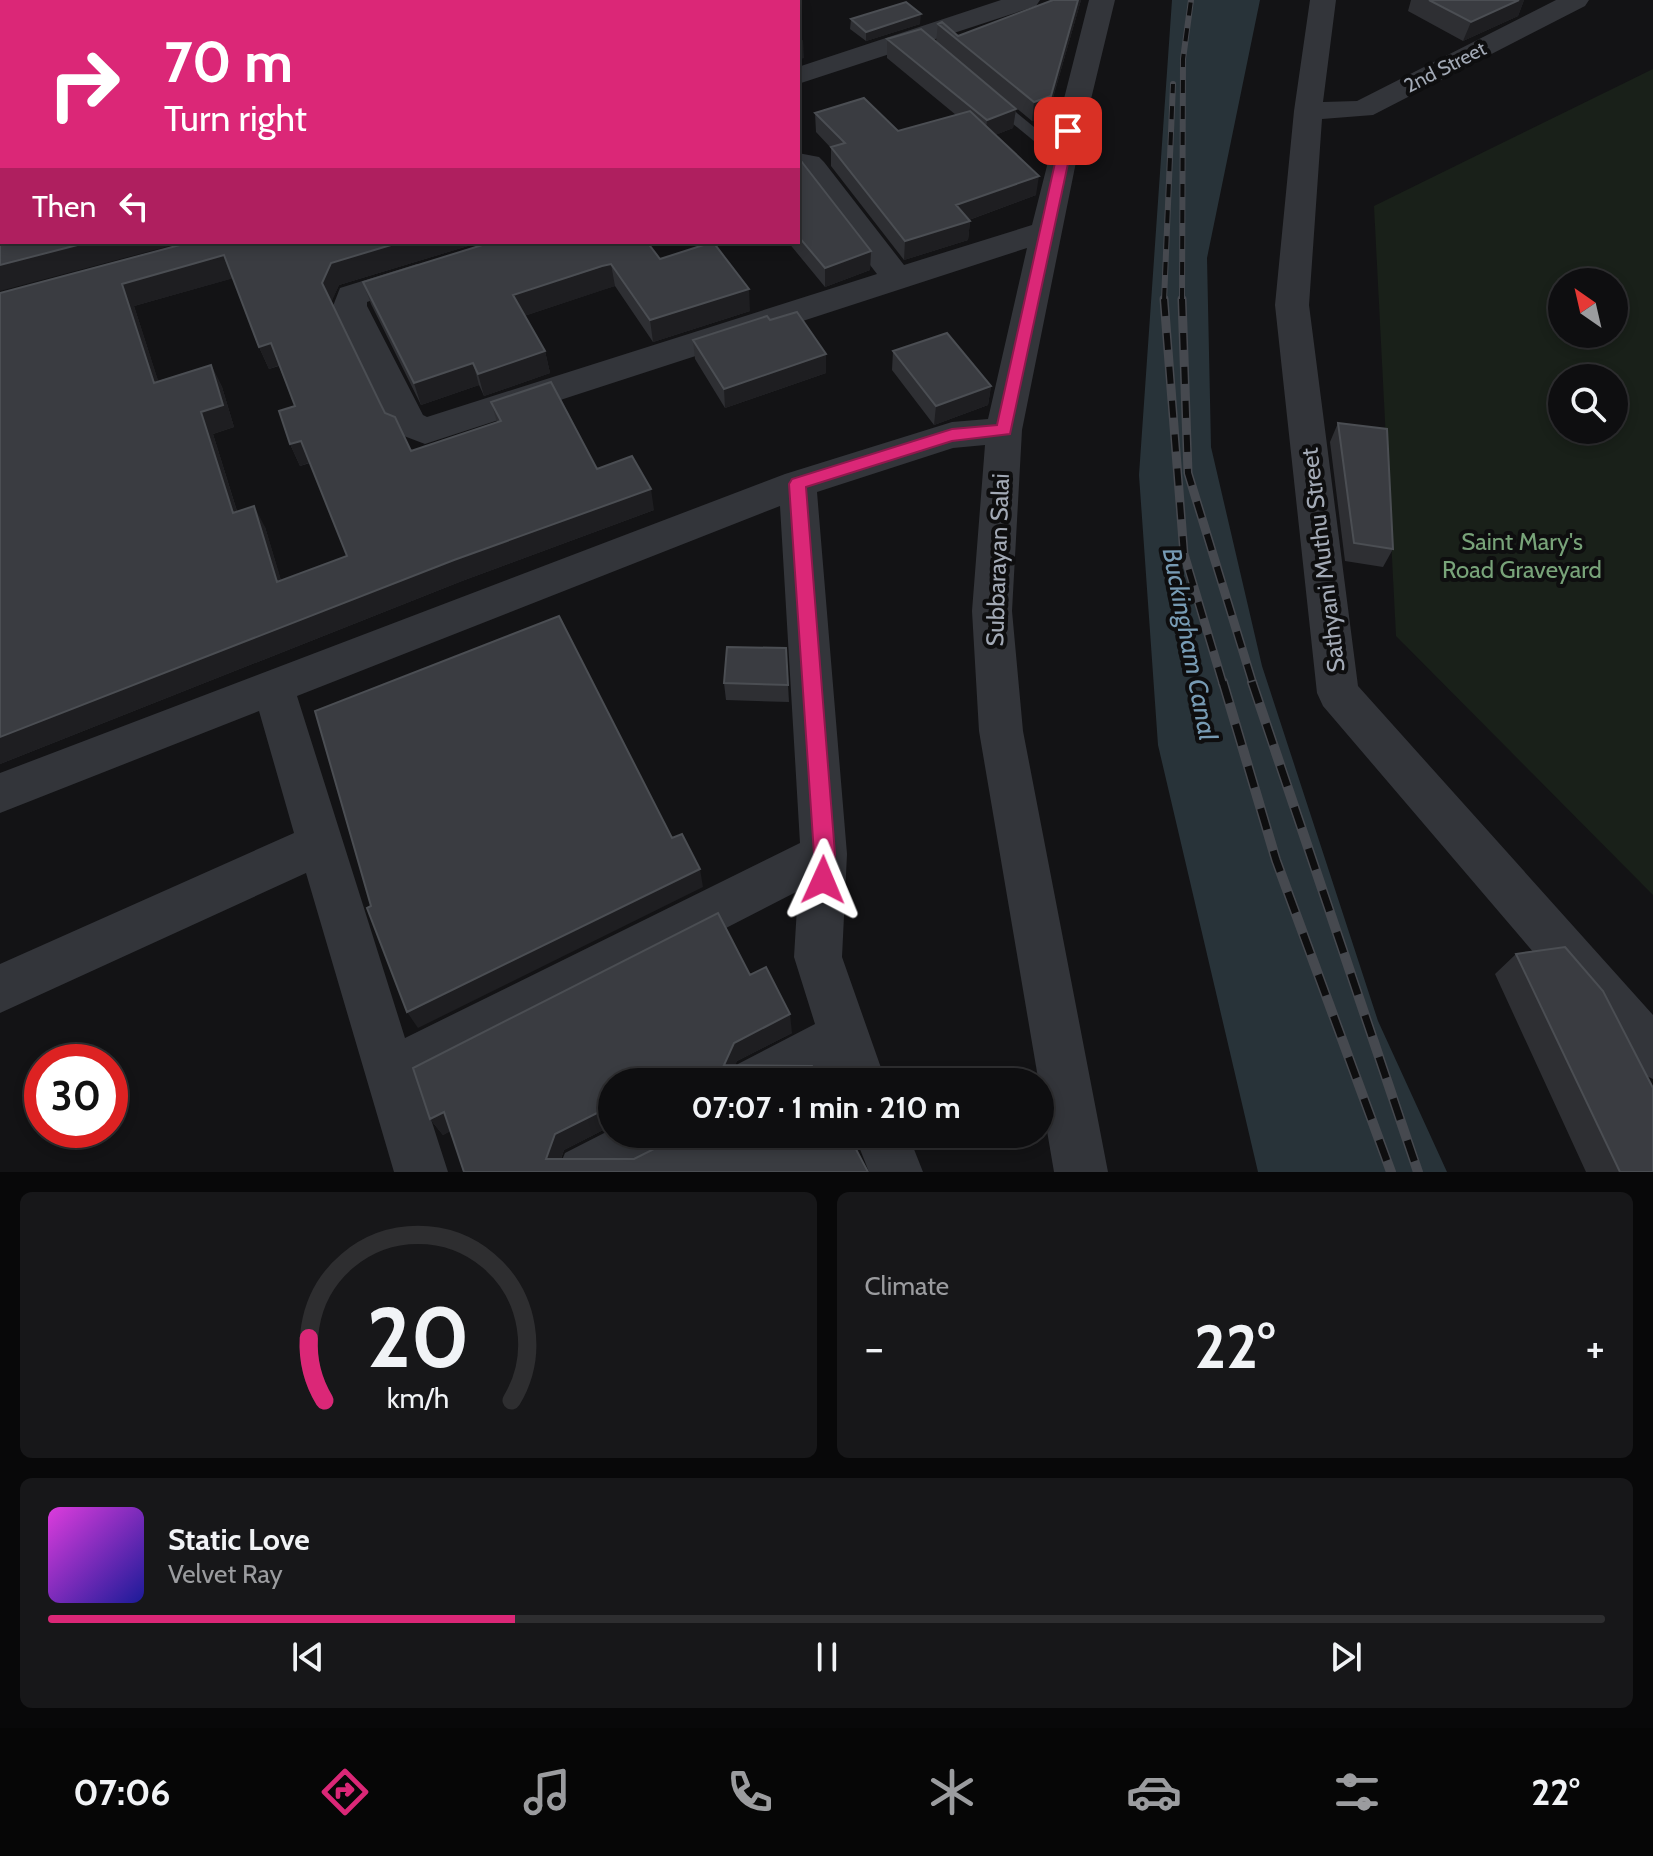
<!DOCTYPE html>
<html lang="en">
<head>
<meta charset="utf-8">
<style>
  :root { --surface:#0e0e10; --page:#171719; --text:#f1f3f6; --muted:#9b9c9f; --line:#2e2e30; --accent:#db2777 }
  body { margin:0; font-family:Cabin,sans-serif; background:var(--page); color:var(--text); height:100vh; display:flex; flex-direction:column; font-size:30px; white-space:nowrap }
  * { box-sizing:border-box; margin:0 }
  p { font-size:26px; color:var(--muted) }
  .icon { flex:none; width:44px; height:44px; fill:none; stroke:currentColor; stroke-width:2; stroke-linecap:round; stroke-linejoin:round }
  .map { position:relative; height:1172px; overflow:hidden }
  .side { display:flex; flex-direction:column; gap:20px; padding:20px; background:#080809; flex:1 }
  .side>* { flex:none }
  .banner { position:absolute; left:0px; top:0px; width:800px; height:244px; box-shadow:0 4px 12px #0003,0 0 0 2px var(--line); background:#db2777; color:#fff; overflow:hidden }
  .needle { width:52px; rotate:326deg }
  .fabs { position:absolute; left:1548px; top:268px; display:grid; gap:16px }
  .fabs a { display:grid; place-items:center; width:80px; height:80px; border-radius:50%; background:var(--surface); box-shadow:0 4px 12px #0003,0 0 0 2px var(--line); font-size:40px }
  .speed { position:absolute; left:24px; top:1044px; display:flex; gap:16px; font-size:40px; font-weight:700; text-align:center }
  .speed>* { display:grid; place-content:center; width:104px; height:104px; border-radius:50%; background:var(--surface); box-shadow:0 4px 12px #0003,0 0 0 2px var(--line); line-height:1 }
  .speed .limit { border:12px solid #d22; background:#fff; color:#111 }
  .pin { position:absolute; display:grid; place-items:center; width:68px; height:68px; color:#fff; margin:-34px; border-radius:16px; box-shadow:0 4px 12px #0006 }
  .me { position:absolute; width:88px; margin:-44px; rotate:1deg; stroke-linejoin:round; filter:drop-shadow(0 0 6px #0008) }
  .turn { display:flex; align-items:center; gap:28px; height:168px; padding:0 32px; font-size:36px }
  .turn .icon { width:104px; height:104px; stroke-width:2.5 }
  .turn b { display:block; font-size:56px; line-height:68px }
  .then { display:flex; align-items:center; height:76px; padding:0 32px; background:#0003; gap:16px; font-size:30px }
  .big { font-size:60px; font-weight:700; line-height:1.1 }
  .side .widget { flex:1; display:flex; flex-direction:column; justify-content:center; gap:12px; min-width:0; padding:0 28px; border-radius:12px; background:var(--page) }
  .side .dial { align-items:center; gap:0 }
  .dial svg { height:208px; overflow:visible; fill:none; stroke:var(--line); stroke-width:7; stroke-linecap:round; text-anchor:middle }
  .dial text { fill:var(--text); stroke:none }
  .song { display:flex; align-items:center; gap:24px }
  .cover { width:96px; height:96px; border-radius:12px; background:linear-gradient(135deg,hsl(300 70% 55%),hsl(240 70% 35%)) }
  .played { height:8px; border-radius:4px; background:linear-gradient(90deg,var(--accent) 30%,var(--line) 30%) }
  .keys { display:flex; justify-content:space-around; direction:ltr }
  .heat { display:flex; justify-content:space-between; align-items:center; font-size:44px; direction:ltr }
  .side .tiles { flex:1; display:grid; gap:20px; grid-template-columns:1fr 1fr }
  .widget:last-child { grid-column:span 2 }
  .trip { position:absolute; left:598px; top:1068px; width:456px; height:80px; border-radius:40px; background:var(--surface); box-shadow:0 4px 12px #0003,0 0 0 2px var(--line); font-weight:700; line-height:80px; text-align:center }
  .menu { display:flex; height:128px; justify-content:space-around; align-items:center; background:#060606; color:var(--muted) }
  .menu .icon { width:56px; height:56px }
  .menu .current { color:var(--accent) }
  .menu b { font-size:36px; color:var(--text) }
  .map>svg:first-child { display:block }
  .green { fill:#192019; fill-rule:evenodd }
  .water { fill:#283339 }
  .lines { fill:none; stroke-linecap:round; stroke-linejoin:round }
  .lane { fill:#33353a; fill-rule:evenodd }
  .street { fill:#33353a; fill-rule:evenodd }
  .secondary { stroke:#41444a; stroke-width:44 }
  .rail-far2-casing { stroke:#46494f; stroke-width:6 }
  .rail-far1-casing { stroke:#46494f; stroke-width:9 }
  .rail-casing { stroke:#46494f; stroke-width:10 }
  .rail-far2 { stroke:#0e0e0f; stroke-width:4; stroke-dasharray:13; stroke-linecap:butt }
  .rail-far1 { stroke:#0e0e0f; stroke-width:6; stroke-dasharray:17; stroke-linecap:butt }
  .rail { stroke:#0e0e0f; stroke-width:7; stroke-dasharray:22; stroke-linecap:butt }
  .wall { fill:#2e2f33; fill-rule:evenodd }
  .shaded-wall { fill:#1e1e21 }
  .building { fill:#3a3c41; stroke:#4b4e53; stroke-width:2; fill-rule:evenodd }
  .route { fill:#db2777; stroke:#8e194d; stroke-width:2 }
  .labels { text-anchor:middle; stroke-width:8; stroke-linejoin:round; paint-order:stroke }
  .far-street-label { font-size:20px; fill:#a3aab6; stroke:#0e0e0f }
  .park-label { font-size:24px; fill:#78a379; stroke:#0e0e0f }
  .street-label { font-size:24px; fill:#a3aab6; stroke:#0e0e0f }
  .water-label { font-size:26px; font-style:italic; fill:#779bb4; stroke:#0e0e0f }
</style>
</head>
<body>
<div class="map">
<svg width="1653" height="1172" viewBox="0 0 1653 1172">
  <rect width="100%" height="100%" fill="#131315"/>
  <path class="green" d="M1653 69V895L1396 636 1374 206ZM1562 282H1614V334H1562ZM1562 378H1614V430H1562Z"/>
  <path class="water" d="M1172 0H1260L1207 258 1211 447 1262 666 1378 1021 1447 1172H1258L1158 745 1139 475Z"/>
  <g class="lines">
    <path class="lane" d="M990 99H1000L1067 154V160H1057L990 105Z"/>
    <path class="street" d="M1001 0H1040L1036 6 798 84V67Z
      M1089 0H1115L1077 157 1022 430 1012 611 1023 731 1108 1172H1054L979 731 972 611 985 445 953 448 817 492 847 854 842 957 886 1082H834L830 1071 809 1082H730L738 1064 815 1024 794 957 798 891 420 1085 448 1172H394L306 873 0 1013V964L294 833 259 711 0 813V773L785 474 952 422 988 419 1027 248 425 444 396 433 391 424 333 306 340 288 417 264 429 267 433 274 429 281 367 302V306L423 415 427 417 877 274 798 171V153L819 157 824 162 904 265 1032 225ZM780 506 800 843 405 1038 297 696Z
      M1310 0H1336L1323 102 1357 101 1556 0H1589L1585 6 1373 115 1322 119 1309 305 1358 686 1653 1015V1079L1635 1071 1323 706 1317 693 1275 305 1294 111Z
      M612 1129V1134H684L676 1153 639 1172H557L565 1153Z
      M854 1134H908L923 1172H869Z"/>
    <path class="secondary" d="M499 2 505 0"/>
    <defs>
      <path id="rail-far2" d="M1164 301 1173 84
        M1182 301 1183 59 1191 0"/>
      <path id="rail-far1" d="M1164 299 1184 554 1223 684
        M1182 299 1188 473 1253 684"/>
      <path id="rail" d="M1223 682 1276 860 1391 1172
        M1252 682 1418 1172"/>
    </defs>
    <use href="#rail-far2" class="rail-far2-casing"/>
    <use href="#rail-far1" class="rail-far1-casing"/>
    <use href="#rail" class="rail-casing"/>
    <use href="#rail-far2" class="rail-far2"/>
    <use href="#rail-far1" class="rail-far1"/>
    <use href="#rail" class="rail"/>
  </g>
  <path class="wall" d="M612 0H696L698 2H614Z
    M1053 0H1081L1048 115 1032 121 936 42 938 24 958 36Z
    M1411 0H1524L1518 16 1463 41 1408 11Z
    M851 19 920 24 866 41 850 29Z
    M887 39 1016 109 1013 128 995 135 1036 195 969 220 970 221 968 240 904 260 831 166V148L816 132 815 113 898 131 956 115 887 58Z
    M798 157 871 251 870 270 825 287 788 242H798Z
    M191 242H481L339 285 331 302 385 413 411 451 497 422 491 402 597 469 654 510 462 581 0 764V293ZM233 278 259 347 269 369 279 366 295 406 290 444 300 466 310 463 347 556 281 581 265 527 237 511 213 434 234 427 222 387 211 365 158 381 134 306Z
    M660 259 750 311 653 342 615 286 605 289 524 316 545 351 550 373 484 396 479 385 421 405 371 304 363 282Z
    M770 320 826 373 725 408 695 359 693 340Z
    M893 351 991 386 988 405 934 425 892 370Z
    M1338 423 1393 549 1383 567 1345 561 1330 442Z
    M786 648 789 702 726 700 724 683Z
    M1516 954 1653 1172H1586L1495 974Z
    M750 975 792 1033 737 1061 735 1065 612 1082V1128L611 1126 564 1150 561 1159 464 1172 450 1131 443 1135 430 1119Z"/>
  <path class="shaded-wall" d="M1078 0H1081L1048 115 1032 121 1034 102Z
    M1519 0H1524L1518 16 1463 41 1471 22Z
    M921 14 920 24 866 41V32Z
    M803 40 804 58 798 60V41Z
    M1016 109 1013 128 985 139 987 120Z
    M1039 176 1036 195 955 225 956 205Z
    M970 221 968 240 904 260 905 241Z
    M89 242H185L0 291V265Z
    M401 242H481L339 285 330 305 322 283 331 263Z
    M871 251 870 270 825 287V268Z
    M224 255 234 278 134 306 166 405 154 383 122 284Z
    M611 264 615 286 518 318 513 295Z
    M749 289 750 311 653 342 650 320Z
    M271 343 280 365 269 369 259 347Z
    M545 351 550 373 484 396 478 374Z
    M826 354V373L725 408 724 389Z
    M473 363 479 385 421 405 414 383Z
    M211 365 222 387 234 427 213 434 244 534 233 513 201 412Z
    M991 386 988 405 934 425 936 406Z
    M301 441 311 462 300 466 290 444Z
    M651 489 654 510 462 581 0 764V737L454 560Z
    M254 506 265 527 288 603 277 582Z
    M700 869 703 887 418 1028 407 1012Z
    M790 1014 792 1033 737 1061 727 1082 724 1065 734 1043Z
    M603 1110 611 1126 564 1150 556 1172 546 1159 555 1134Z
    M444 1112 457 1128 443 1135 430 1119Z"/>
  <path class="building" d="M0 0H60L61 2H2V55L0 44Z
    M162 0H203V2H163Z
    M263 0H336L338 2H264Z
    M629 0H696L698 2H632Z
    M724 0H761L763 2H716Z
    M1053 0H1078L1051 96 1034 102 938 24 942 22 958 36Z
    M1429 0H1519L1471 22Z
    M906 2 921 14 866 32 851 19Z
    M921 29 1016 109 987 120 887 39Z
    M864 98 898 131 970 111 1039 176 956 205 970 221 905 241 831 147 845 143 815 113Z
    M2 139V242H89L0 265V140Z
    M798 157 871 251 825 268 798 236Z
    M191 242H401L331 263 322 283 380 403 385 413 395 417 411 451 501 421 491 402 551 382 597 469 632 456 651 489 454 560 0 737V293ZM224 255 259 347 271 343 295 406 279 411 290 444 301 441 347 556 277 582 254 506 233 513 201 412 223 405 211 365 154 383 122 284Z
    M492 242H647L660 259 713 242 749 289 650 320 611 264 602 266 513 295 545 351 478 374 473 363 414 383 363 282Z
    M797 312 826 354 724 389 693 340 767 316 770 320Z
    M947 333 991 386 936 406 893 351Z
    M1338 423 1387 429 1393 549 1354 543Z
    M559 616 672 838 682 834 700 869 407 1012 367 908 371 906 315 711Z
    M727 647 786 648 788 685 724 683Z
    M718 913 750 975 766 967 790 1014 734 1043 724 1065 812 1066 821 1082H612V1115H608L603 1110 555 1134 546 1159H634L672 1140 675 1134H848L868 1172H464L444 1112 430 1119 413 1068Z
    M1565 947 1603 991 1653 1088V1172H1620L1516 954Z"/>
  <path class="route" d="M1068 127 1075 131 1010 434 952 441 806 487 835 854 830 887 823 890 815 887 812 880 814 854 789 484 792 479 952 429 997 425 1062 131Z"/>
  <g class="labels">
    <g class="far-street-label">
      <text transform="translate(1445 67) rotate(-27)" y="7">2nd Street</text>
    </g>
    <g class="park-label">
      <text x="1522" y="550">Saint Mary's<tspan x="1522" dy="28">Road Graveyard</tspan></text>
    </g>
    <g class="street-label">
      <text transform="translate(998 560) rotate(-88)" y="8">Subbarayan Salai</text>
      <text transform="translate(1323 560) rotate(-97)" y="8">Sathyani Muthu Street</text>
    </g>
    <g class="water-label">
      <text transform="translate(1190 644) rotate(79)" y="9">Buckingham Canal</text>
    </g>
  </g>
</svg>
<div class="fabs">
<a><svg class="needle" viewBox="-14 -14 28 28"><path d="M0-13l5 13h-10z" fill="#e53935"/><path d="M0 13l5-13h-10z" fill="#9b9c9f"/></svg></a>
<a><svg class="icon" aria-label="search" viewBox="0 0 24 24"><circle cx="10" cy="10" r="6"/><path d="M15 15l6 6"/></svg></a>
</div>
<div class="speed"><div class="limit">30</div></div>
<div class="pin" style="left:1068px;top:131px;background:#d93025"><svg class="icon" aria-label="arrive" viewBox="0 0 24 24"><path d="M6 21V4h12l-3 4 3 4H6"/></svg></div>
<svg class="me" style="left:823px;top:880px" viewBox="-20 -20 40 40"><path d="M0-17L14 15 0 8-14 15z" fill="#db2777" stroke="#fff" stroke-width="4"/></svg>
<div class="trip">07:07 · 1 min · 210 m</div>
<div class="banner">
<div class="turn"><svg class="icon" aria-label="right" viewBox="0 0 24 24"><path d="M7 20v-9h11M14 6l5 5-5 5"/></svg><div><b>70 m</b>Turn right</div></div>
<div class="then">Then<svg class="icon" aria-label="left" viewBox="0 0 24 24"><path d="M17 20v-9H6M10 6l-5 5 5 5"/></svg></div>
</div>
</div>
<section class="side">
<div class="tiles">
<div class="widget dial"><svg viewBox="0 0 100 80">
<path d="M14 69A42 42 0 1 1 86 69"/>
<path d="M14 69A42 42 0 0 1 8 45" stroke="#db2777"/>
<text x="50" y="56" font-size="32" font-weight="700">20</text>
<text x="50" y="72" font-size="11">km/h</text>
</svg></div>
<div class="widget"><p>Climate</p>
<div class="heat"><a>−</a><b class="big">22°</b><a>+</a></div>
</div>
<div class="widget">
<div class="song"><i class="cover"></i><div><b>Static Love</b><p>Velvet Ray</p></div></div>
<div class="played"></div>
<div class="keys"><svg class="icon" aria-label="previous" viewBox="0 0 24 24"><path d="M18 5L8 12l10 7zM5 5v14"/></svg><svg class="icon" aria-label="pause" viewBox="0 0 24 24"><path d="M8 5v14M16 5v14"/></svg><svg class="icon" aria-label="next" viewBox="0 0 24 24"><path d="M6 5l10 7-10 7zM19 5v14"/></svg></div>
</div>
</div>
</section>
<nav class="menu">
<b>07:06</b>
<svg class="icon current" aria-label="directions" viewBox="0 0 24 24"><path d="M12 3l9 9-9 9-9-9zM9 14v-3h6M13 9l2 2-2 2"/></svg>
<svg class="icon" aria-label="music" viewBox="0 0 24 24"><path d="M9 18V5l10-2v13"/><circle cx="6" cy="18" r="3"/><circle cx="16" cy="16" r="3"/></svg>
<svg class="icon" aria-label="phone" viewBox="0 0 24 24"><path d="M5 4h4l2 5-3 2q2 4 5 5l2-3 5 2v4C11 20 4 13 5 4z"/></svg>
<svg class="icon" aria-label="climate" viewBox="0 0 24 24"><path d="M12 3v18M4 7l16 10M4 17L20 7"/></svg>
<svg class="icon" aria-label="car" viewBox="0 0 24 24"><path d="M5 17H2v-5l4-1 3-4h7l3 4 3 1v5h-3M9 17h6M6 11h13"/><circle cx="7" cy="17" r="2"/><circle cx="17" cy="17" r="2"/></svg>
<svg class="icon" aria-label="filters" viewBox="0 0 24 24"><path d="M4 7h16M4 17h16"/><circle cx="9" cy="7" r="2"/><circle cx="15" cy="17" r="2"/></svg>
<b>22°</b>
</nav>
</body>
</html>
